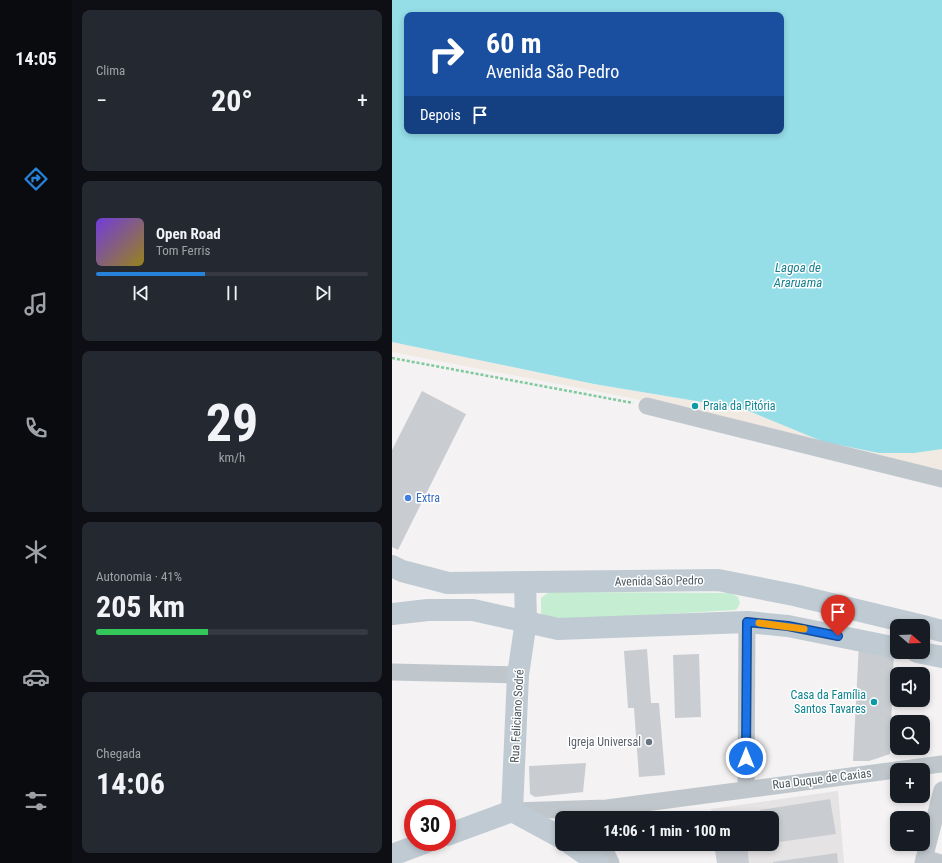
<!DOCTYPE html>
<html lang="pt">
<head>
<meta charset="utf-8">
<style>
  :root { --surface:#171b24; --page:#242831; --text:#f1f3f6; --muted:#9ea1a6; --line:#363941; --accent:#2783d9 }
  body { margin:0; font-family:"Roboto Condensed",sans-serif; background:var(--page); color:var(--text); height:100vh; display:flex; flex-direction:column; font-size:15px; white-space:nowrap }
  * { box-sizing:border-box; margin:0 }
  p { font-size:13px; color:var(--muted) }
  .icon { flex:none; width:22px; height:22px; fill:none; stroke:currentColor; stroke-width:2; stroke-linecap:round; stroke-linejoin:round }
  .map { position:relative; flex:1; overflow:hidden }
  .panel { display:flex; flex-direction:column; gap:10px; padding:10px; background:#0d0f14; width:320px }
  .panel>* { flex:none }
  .banner { position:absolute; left:12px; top:12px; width:380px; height:122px; border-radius:8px; box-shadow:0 2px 6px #0003; background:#1a4fa0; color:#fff; overflow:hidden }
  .needle { width:26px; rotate:109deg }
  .tools { position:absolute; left:498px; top:619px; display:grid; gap:8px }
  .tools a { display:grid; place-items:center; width:40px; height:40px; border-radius:8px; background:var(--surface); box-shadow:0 2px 6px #0003; font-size:20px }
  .speed { position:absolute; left:12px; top:799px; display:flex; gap:8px; font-size:20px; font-weight:700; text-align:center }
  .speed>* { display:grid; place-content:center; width:52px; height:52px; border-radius:50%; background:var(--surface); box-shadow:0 2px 6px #0003; line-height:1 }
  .speed .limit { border:6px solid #d22; background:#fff; color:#111 }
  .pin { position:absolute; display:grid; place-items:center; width:34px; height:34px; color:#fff; margin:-41px -17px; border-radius:50% 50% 50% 0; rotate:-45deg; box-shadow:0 0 4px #0007 }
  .pin .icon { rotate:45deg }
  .me { position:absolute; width:44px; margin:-22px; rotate:0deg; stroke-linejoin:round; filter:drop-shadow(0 0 3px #0008) }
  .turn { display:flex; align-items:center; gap:14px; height:84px; padding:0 16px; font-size:18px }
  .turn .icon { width:52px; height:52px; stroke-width:2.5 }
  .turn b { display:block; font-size:28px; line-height:34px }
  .then { display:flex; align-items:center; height:38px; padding:0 16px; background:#0003; gap:8px; font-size:15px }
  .big { font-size:30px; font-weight:700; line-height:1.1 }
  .panel .card { flex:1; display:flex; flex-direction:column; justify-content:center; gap:6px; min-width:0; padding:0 14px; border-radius:8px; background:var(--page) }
  .panel .dial { align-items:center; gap:0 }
  .dial b { font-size:52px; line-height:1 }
  .song { display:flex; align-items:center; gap:12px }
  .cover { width:48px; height:48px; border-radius:6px; background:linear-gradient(135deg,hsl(260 70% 55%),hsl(50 70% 35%)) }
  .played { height:4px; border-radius:2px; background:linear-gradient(90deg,var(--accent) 40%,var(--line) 40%) }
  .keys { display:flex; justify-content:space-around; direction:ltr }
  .heat { display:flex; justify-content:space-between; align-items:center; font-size:22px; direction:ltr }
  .charge { height:6px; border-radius:3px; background:linear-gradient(90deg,#34c759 41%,var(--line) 0) }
  .trip { position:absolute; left:163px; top:811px; width:224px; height:40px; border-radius:8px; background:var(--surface); box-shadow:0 2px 6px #0003; font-weight:700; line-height:40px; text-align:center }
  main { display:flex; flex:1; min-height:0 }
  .menu { display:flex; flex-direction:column; width:72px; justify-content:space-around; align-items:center; background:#090b0e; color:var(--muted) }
  .menu .icon { width:28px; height:28px }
  .menu .on { color:var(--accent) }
  .menu b { font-size:18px; color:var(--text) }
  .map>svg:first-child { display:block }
  .education { fill:#e5e3e3 }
  .green { fill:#c5edd1 }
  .sand { fill:#f0eae2 }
  .water { fill:#95dde7; fill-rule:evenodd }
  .building { fill:#c9cdd1 }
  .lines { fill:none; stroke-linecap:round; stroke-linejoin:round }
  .path { stroke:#7fc99e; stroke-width:2.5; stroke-dasharray:3 2; stroke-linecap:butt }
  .street { stroke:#bfc7cd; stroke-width:17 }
  .secondary { stroke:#bfcad2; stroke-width:22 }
  .route-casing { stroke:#114b97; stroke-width:10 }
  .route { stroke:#1a73e8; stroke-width:7 }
  .slow { stroke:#f59e0b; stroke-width:7 }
  .culture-dot { fill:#0f9aa8; stroke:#fff; stroke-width:1.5 }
  .shop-dot { fill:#3f7fe0; stroke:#fff; stroke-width:1.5 }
  .worship-dot { fill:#6b7280; stroke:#fff; stroke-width:1.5 }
  .labels { text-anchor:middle; stroke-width:3; stroke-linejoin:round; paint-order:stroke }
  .culture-label { font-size:12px; fill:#0d838f; stroke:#fff; text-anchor:start }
  .shop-label { font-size:12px; fill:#366cbe; stroke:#fff; text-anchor:start }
  .street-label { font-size:12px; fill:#4b575e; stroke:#fff }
  .worship-label { font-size:12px; fill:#5b616d; stroke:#fff; text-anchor:end }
  .water-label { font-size:13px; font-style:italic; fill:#16808f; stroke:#fff }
</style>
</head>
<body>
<main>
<nav class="menu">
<b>14:05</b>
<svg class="icon on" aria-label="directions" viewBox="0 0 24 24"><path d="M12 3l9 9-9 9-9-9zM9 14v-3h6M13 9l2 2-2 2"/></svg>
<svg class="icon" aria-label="music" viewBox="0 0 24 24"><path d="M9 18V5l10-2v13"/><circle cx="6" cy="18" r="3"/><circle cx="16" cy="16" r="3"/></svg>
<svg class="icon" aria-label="phone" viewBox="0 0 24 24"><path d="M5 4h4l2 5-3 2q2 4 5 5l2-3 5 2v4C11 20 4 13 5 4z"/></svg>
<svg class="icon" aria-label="climate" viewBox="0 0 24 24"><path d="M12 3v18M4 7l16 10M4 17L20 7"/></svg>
<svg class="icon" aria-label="car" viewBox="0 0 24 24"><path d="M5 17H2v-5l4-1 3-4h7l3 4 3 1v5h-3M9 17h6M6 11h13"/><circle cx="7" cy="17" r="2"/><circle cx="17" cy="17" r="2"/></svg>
<svg class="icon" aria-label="filters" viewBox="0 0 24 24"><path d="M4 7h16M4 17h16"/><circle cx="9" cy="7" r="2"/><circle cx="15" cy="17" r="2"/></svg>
</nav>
<section class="panel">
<div class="card"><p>Clima</p>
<div class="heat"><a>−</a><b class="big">20°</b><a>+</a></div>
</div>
<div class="card">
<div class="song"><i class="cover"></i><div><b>Open Road</b><p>Tom Ferris</p></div></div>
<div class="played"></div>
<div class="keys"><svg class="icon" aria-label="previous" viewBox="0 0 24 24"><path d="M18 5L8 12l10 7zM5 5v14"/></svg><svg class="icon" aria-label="pause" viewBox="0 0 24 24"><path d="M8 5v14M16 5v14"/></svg><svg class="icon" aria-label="next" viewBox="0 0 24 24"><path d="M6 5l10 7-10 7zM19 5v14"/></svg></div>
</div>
<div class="card dial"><b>29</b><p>km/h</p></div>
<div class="card"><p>Autonomia · 41%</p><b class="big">205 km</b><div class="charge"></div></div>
<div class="card"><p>Chegada</p><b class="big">14:06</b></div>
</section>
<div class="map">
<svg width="550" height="863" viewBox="0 0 550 863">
  <rect width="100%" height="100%" fill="#f4f2f2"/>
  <path class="education" d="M446 791 452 863H326L324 844H380V818H321L319 809Z"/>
  <path class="green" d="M157 592 338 593 346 597 348 603 345 609 342 610 158 621 151 617 149 612V598Z"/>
  <path class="sand" d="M0 342 202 384 352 409 432 442 487 453H522L550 449V470L239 398 0 352Z"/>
  <path class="water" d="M0 0H550V449L522 453H487L432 442 352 409 202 384 0 342ZM15 15H389V131H15Z"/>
  <path class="building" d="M30 391 74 414 6 550 0 547V450Z
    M467 643 502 650 498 754 477 761H461Z
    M255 649 259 703H267L273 775 247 777 242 708H236L232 651Z
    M307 654 309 717 283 718 281 655Z
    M194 763 191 792 143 797 138 794 137 766Z
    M438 799 444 834 380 843V818H369L368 810Z
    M322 844H355L357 863H325Z
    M445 853 446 863H381V862Z"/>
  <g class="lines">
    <path class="path" d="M0 358 241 403"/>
    <path class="street" d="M255 406 550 479
      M0 672 126 675
      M354 788 355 622
      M120 811 215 808 550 764
      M210 844 219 863
      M532 858 549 863
      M531 863 550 790"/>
    <path class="secondary" d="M0 566 10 571 56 583 326 580 402 595 531 626
      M0 614 36 610H81L166 629 355 622 396 626 505 648
      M531 626 550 631
      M525 652 550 657
      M120 811 126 675 134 621 133 582
      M120 811 170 838
      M55 835 120 811
      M179 844 206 863
      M0 855 35 842"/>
  </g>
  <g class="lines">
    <defs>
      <path id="route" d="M354 758 355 622 396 626 446 636"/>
    </defs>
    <use href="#route" class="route-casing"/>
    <use href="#route" class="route"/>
    <path class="slow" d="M367 623 412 629"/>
  </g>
  <g class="culture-dot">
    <circle cx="303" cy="406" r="4"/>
    <circle cx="482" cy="702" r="4"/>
  </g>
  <circle class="shop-dot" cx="16" cy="498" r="4"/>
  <circle class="worship-dot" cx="257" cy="742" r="4"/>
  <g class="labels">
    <g class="culture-label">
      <text x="311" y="410">Praia da Pitória</text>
      <text x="474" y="699" text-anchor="end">Casa da Família<tspan x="474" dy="14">Santos Tavares</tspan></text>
    </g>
    <g class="shop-label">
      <text x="24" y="502">Extra</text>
    </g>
    <g class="street-label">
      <text transform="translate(267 581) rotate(-1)" y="4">Avenida São Pedro</text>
      <text transform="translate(125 716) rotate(-87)" y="4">Rua Feliciano Sodré</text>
      <text transform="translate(430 779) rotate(-7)" y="4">Rua Duque de Caxias</text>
    </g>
    <g class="worship-label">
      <text x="249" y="746">Igreja Universal</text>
    </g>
    <g class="water-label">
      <text x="406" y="272">Lagoa de<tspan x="406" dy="15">Araruama</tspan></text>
    </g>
  </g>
</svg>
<div class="tools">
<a><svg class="needle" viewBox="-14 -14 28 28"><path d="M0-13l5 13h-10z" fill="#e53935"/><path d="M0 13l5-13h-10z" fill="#9ea1a6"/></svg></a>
<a><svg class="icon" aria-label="sound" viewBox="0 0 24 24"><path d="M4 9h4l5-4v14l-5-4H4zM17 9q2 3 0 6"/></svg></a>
<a><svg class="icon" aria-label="search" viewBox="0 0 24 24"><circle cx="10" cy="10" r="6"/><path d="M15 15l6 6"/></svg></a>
<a>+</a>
<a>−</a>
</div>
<div class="speed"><div class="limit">30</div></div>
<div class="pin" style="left:446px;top:636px;background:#d93025"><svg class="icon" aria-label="arrive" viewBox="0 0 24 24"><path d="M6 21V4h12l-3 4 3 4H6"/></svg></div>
<svg class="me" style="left:354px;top:758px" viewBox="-20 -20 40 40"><circle r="17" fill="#1a73e8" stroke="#fff" stroke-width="3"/><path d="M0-11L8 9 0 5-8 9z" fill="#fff"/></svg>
<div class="trip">14:06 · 1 min · 100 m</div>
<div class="banner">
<div class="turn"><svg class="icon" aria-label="right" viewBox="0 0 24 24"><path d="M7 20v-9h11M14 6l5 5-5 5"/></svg><div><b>60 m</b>Avenida São Pedro</div></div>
<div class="then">Depois<svg class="icon" aria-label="arrive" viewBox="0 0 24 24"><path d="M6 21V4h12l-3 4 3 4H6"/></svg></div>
</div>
</div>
</main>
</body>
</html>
